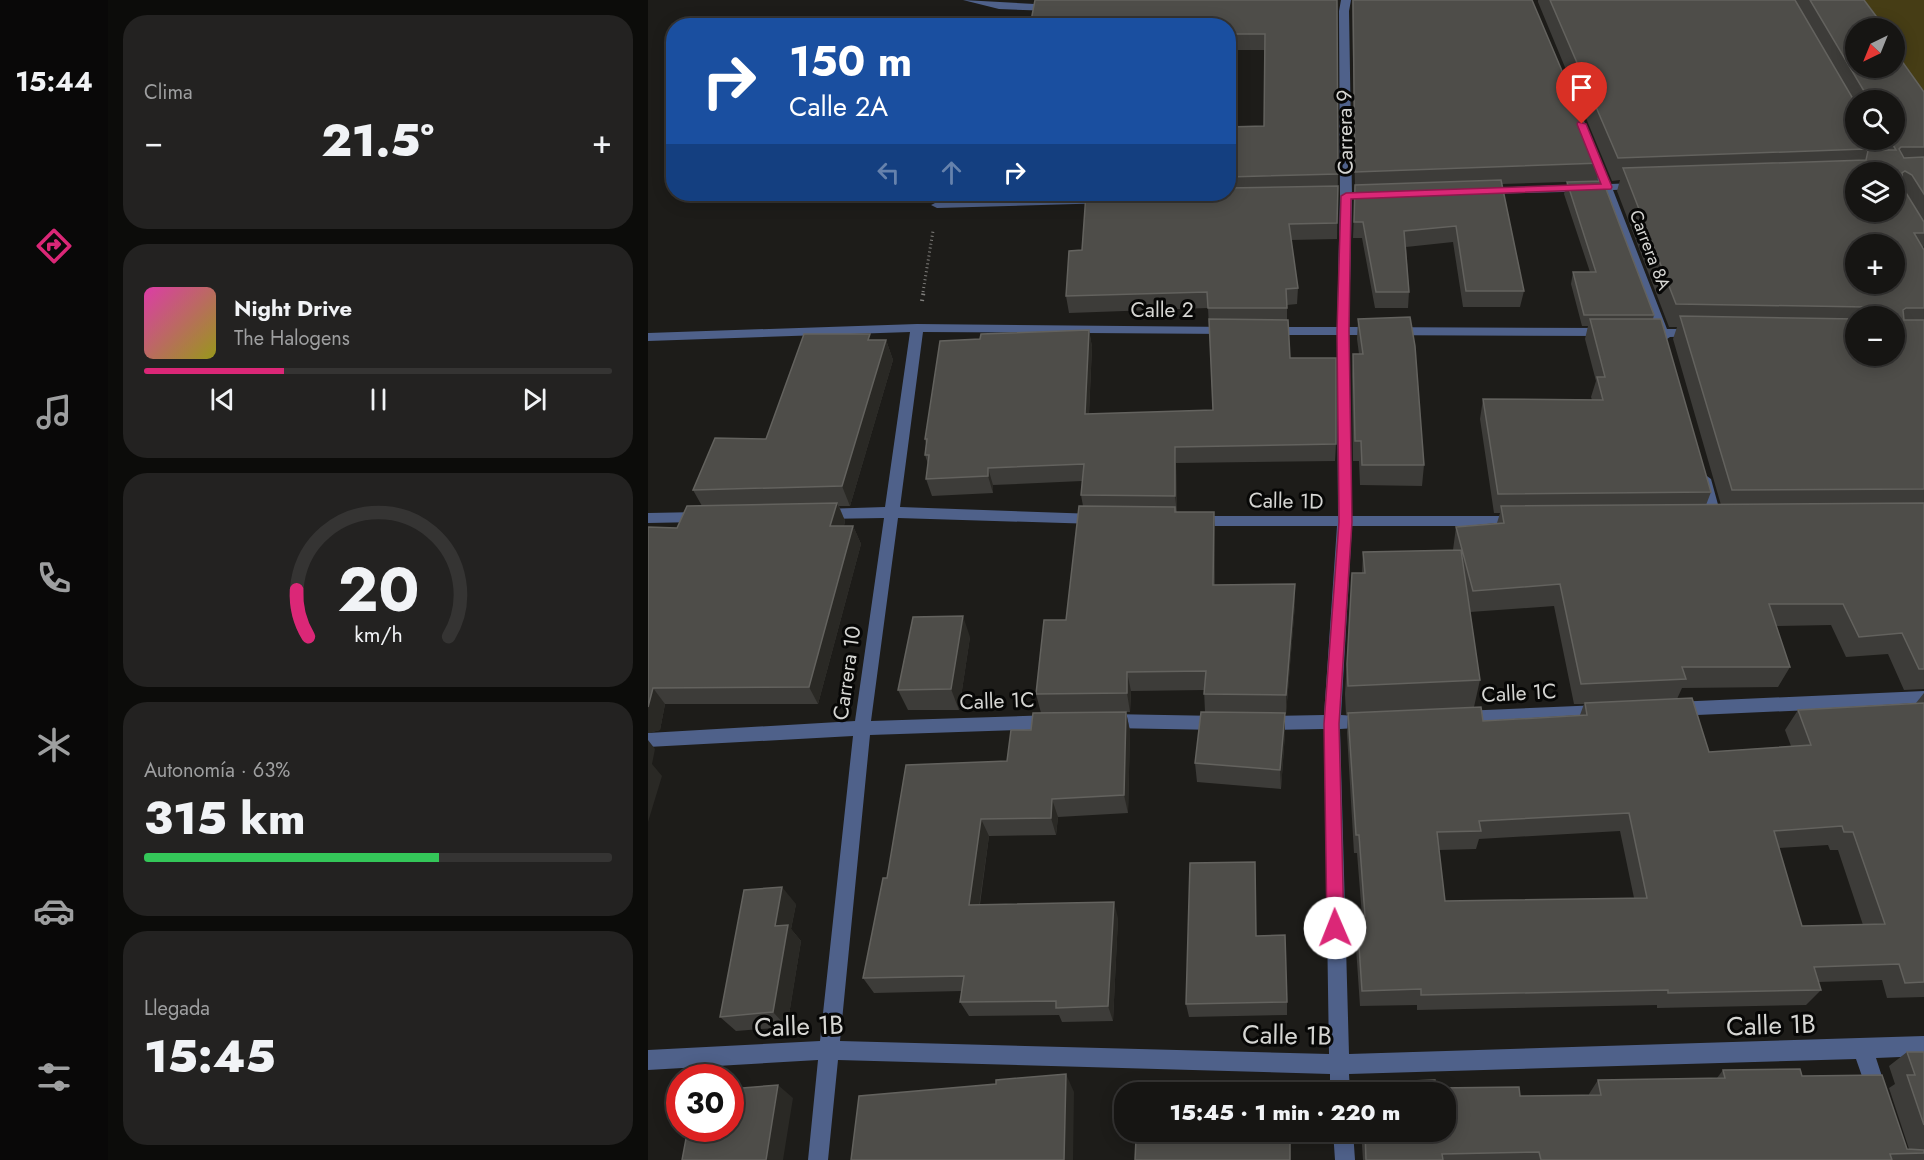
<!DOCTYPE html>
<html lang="es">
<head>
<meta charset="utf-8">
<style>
  :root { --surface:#161513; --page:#232221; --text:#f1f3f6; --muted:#9e9fa0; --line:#353433; --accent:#db2777 }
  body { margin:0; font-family:Jost,sans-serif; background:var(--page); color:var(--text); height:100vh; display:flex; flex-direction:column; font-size:22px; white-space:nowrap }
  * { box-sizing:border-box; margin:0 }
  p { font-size:20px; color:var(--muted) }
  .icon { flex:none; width:33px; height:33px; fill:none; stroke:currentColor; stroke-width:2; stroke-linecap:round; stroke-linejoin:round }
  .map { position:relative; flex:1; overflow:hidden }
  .sheet { display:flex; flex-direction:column; gap:15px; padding:15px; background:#0c0c0a; width:540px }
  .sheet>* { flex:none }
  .hud { position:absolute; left:18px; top:18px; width:570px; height:183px; border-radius:24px; box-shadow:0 3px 15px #0003,0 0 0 2px var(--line); background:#1a4fa0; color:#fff; overflow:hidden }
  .needle { width:39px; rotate:223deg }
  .tools { position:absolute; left:1197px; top:18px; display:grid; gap:12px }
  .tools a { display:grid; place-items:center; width:60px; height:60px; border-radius:50%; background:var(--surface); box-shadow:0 3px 15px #0003,0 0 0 2px var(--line); font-size:30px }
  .speed { position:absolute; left:18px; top:1064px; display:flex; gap:12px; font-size:30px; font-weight:700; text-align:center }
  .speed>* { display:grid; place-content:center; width:78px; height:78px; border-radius:50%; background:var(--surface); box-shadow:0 3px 15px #0003,0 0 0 2px var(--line); line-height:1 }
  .speed .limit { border:9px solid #d22; background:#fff; color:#111 }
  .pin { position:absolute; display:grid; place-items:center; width:51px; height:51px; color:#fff; margin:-62px -26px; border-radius:50% 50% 50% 0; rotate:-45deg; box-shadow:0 0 6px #0007 }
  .pin .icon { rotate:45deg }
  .me { position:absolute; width:66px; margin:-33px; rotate:359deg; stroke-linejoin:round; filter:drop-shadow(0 0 4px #0008) }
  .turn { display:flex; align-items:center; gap:21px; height:126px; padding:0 24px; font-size:27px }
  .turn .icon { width:78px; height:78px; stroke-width:2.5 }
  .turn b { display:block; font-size:42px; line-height:51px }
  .lanes { display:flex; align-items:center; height:57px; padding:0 24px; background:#0003; justify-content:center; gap:30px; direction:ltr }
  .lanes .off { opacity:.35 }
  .big { font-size:45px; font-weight:800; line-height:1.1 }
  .sheet .tile { flex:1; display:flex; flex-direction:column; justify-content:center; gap:9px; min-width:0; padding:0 21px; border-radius:24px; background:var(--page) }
  .sheet .dial { align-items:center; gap:0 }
  .dial svg { height:156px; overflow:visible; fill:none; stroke:var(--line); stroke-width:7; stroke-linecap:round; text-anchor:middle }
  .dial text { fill:var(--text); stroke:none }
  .song { display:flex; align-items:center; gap:18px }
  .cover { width:72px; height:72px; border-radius:9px; background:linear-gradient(135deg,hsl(320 70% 55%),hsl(60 70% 35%)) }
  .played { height:6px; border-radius:3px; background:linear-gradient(90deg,var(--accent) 30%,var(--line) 30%) }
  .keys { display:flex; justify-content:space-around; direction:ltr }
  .heat { display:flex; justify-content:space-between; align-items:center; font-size:33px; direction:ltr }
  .charge { height:9px; border-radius:4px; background:linear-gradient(90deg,#34c759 63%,var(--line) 0) }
  .trip { position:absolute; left:466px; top:1082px; width:342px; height:60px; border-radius:24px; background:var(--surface); box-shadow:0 3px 15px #0003,0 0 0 2px var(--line); font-weight:800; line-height:60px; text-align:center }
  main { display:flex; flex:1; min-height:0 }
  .tab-bar { display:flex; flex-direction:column; width:108px; justify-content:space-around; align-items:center; background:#090808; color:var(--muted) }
  .tab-bar .icon { width:42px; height:42px }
  .tab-bar .active { color:var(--accent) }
  .tab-bar b { font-size:27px; color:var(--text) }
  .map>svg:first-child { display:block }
  .green { fill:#463d15 }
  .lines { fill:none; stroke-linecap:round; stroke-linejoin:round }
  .path-far1 { stroke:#807f7c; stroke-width:3; stroke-dasharray:1 3; stroke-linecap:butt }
  .path { stroke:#807f7c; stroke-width:4; stroke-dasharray:1.5 4.5; stroke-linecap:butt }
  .minor { fill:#4f618a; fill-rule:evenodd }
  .wall { fill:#3d3c39; fill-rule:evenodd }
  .shaded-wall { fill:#2a2925 }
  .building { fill:#4e4d49; stroke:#63625e; stroke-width:1.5; fill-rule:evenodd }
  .route { fill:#db2777; stroke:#8e194d; stroke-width:1.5 }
  .labels { text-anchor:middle; stroke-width:6; stroke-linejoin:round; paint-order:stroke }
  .far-street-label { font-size:18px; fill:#d5d5d2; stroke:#070706 }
  .street-label { font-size:21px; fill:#d5d5d2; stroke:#070706 }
  .near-street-label { font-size:26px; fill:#d5d5d2; stroke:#070706 }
</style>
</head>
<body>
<main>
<nav class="tab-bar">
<b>15:44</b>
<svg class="icon active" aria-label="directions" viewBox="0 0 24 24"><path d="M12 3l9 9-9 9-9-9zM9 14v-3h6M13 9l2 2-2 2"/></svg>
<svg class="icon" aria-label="music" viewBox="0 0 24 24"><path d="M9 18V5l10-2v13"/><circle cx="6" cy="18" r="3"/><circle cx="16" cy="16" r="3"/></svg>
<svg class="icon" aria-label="phone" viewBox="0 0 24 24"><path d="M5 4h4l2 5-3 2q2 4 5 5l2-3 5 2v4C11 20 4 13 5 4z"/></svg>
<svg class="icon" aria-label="climate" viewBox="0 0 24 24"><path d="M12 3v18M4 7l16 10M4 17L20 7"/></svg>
<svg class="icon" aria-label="car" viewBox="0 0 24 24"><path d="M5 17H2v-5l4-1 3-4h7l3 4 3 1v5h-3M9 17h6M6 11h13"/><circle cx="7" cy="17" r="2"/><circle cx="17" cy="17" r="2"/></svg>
<svg class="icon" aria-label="filters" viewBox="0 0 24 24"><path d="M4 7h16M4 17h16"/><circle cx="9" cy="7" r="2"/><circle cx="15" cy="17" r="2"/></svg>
</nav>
<section class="sheet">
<div class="tile"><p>Clima</p>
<div class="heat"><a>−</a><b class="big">21.5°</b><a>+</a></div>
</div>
<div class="tile">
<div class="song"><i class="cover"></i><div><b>Night Drive</b><p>The Halogens</p></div></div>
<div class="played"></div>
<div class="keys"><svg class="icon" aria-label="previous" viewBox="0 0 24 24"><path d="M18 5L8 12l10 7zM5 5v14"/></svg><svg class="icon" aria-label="pause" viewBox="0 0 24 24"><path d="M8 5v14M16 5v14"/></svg><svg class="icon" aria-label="next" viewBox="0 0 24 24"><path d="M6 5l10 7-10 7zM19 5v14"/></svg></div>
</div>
<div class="tile dial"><svg viewBox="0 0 100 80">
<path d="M14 69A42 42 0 1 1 86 69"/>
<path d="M14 69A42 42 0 0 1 8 45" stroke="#db2777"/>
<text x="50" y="56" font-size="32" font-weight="700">20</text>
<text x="50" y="72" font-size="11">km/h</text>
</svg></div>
<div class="tile"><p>Autonomía · 63%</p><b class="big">315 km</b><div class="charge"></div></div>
<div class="tile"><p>Llegada</p><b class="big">15:45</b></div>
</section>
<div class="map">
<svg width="1276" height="1160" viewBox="0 0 1276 1160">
  <rect width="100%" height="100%" fill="#1d1c19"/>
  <path class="green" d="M1196 0H1276V110L1246 68V28H1217Z"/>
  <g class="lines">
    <path class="path-far1" d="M275 292 285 231"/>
    <path class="path" d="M274 301 276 290"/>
    <path class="minor" d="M315 0 405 5 410 8 405 11 351 9Z
      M693 0H703L701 11 704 196 701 327 959 328 965 332 959 336 701 335 704 516H868L873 517 875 521 873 525 868 526H704L693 715 725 717 727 722 725 727 692 729 701 1054 1276 1036V1056L1228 1058 1240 1095 1237 1102 1230 1105 1223 1102 1208 1059 701 1074 702 1092H682V1074L190 1060 180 1160H160L170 1060 0 1070V1050L172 1041 205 736 0 747V733L207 721 236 518 175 519 168 514 175 509 237 507 262 332 0 341V333L269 324 585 327 587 330 585 333 581 334 275 332 252 507 448 514 453 515 455 519 453 523 448 524 250 518 223 721 404 715 410 717 412 722 410 727 404 729 222 735 192 1041 681 1054 676 729 617 730 611 728 609 723 611 718 617 716 676 715 689 526H547L542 525 540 521 542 517 547 516H690L689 335H620L614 331 620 327H689L692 196 691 11Z
      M944 147 949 150 962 184 989 183 995 186 989 189 965 190 1019 329H1046L1052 333 1050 336 1022 337 1016 341 1010 337 994 336 992 333 994 330 1007 329 954 191 836 194 830 191 836 188 951 184 939 150Z
      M458 198 464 201 462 203 289 208 283 205 289 202Z
      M1056 474 1063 479 1074 519 1072 523H1062L1060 519 1049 479Z
      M52 512 59 517 52 522 0 523V513Z
      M1276 691V705L1027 716 1021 714 1019 709 1021 704 1027 702Z
      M952 705 958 707 960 712 958 717 952 719 814 725 808 723 806 718 808 713 814 711Z
      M461 714 572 716 578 718 580 723 578 728 572 730 461 728 455 726 453 721 455 716Z
      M685 1131H705L707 1160H687Z"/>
  </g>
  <path class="wall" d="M364 0H682L690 174 689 239 643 240 650 288 649 304 639 305V320L642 358 688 444 687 461 528 463 529 512 567 532V585L647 604 638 714H637V733L633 789 549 782 547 763 557 712 556 690 483 691 482 712H478L482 731 480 813 410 817 408 835 341 836 332 904 470 918 465 1021 414 1022 411 1015 321 1016 312 1002 314 991 226 993 215 978 239 878 359 761 383 730 393 713 388 694 418 620 435 506 433 495 434 481 345 485V493L284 496 278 479 280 464 277 455 278 444 277 439 332 339 441 330 444 347 441 414 565 410 560 308 421 313 418 296 434 250 580 194V127L616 126V50H580V26L387 0Z
    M704 0H884L953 163 949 181 854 184 876 291 872 307H815L805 242 758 247 761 292 760 308H727L714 238H705L707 190Z
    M890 0H1162L1208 28 1276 92V246L1275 248 1276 250V689L1256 690 1240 654 1198 657 1183 625 1128 626 1142 667 1130 687 1034 688 1029 699 1061 752 1143 746 1137 730 1150 710 1268 703 1276 693V997L1239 998 1234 980 1170 982 1173 990 1158 1005 1009 1008V1005L769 1010V1005L712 1006 707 933 709 916H714L709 853H706L699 733 700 714 698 715 697 694 704 573H714L715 552 805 550 808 527 849 523 852 513H846L832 419 835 399 944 400 943 397 948 381 937 339 940 326H934L923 284 925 272H942L916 194 919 182 1006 315 1005 319 1063 492 1058 505H1073L1025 339 1029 327H1021L969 191 972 180 964 181 890 2ZM1208 100H1246V140H1208ZM1208 316H1246L1208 356ZM906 606 926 704H936L932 715 835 721 826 707 832 680 822 612ZM972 831 986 898 797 901 791 850 828 849 831 839ZM1180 845 1182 850H1190L1215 925 1154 926 1131 848Z
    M710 319 776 465 774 486 712 485 711 461H705L704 375 705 354H711L709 339Z
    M224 340H238L245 360 202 506H191L197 521 196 526H205L213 544 170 704H17L12 730 0 733V527L29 528 54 506 45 490 118 439Z
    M322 637 311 710H260L250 690Z
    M608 878V936L639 1002V1015L541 1017 538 1004Z
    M148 904 143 929 153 941 139 1027 88 1031 72 1017Z
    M1259 1052H1276V1160H715L713 1131H798V1092H712L713 1083 788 1088 872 1096 941 1095V1094L950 1080 1069 1078 1075 1070 1154 1076 1259 1149H1261L1241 1088 1247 1084 1241 1066Z"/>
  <path class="shaded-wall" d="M441 330 444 347 440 431 437 414Z
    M238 340 245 360 202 506 194 486Z
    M527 447 528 463 529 513 527 496Z
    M340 468 345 485V493L340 476Z
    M189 503 197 521 191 544 182 526Z
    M566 512 567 532 566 606 565 585Z
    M205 526 213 544 170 704 161 687Z
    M647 584V604L638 714V695Z
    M315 616 322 637 311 710 303 689Z
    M479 672 483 691 482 712 479 693Z
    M5 688 17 704 12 730 0 733V707Z
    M478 712 482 731 480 813 476 795Z
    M637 713V733L633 789 632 770Z
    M0 740 7 749 4 764 14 776 0 822Z
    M404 799 410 817 408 835 403 818Z
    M333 819 341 836 329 921 321 905Z
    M134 887 148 904 143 929 153 941 139 1027 125 1012 127 926Z
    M466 902 470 918 465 1021 460 1006Z
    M418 1074 426 1092 425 1160H416Z
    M130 1085 145 1098 135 1160H118Z"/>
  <path class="building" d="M387 0H689L690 174 580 177V127L616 126 617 34H580V26H382Z
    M705 0H884L953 163 707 172Z
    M902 0H1147L1208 104V140H1227L1234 150H1248L1242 140H1246V100H1219V96L1162 0H1216L1237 28H1208V68H1246V50L1276 92V147H1253L1251 149 1256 158 1276 157V194L1264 175 1257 171 1254 173 1255 188 1276 222V233H1266L1276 250V308H1258L1255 310 1256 320H1276V489L1084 490 1032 316 1208 319V356H1246V316H1220L1221 309 1219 307 1028 304 975 168 1218 160 1220 151 1217 149 970 158ZM1208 172H1246V212H1208ZM1208 244H1246V284H1208Z
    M853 180 876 291H818L808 226 756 231 761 292H728L715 222H706L707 185Z
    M955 181 1006 315H936L925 272H948L919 182Z
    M690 186 689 223 641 224 650 288 638 289 639 308H560L559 292 418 296 421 251 434 250 438 194H580V188Z
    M762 317 767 346 776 465H714L713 441H707L705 354H715L710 319Z
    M561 319 640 320 642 358H688V444L527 447V496L433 495 436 464 340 468V476L278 479 281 455H277L279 439H277L292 341 332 339 333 334 441 330 437 414 565 410Z
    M942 319H1013L1063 492 850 494 835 399 955 400 949 377H957Z
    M156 334H222L220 340H238L194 486 45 490 67 438 118 439Z
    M189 503 182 526H205L161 687 5 688 0 707V527L29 528 39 506Z
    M1276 503V669H1271L1254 633 1211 637 1195 604H1121L1142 667H1034L1038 679 933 684 912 584 825 591 808 527 856 523 853 506Z
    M431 506 527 507V512H566L565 585 647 584 638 695 556 694 558 671 479 672V693L388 694 396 620H418Z
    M813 550 832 680 700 686 699 664 704 573H717L715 552Z
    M315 616 303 689 250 690 265 617Z
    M1044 698 1061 752 1163 745 1150 710 1276 703V982L1257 983 1251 964 1166 967 1173 990 1020 993V990L773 995V989L714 991 709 916H717L711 835H708L700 713 833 707 835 721 939 715 937 703ZM981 813 999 898 797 901 789 832 833 831 831 821ZM1194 826 1196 832H1205L1237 924 1154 926 1126 831Z
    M478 712 476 795 404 799 403 818 333 819 321 905 466 902 460 1006 408 1008V1001L312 1002 316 976 215 978 235 878H239L258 765 359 761 363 730H383L385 713Z
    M553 712 637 713 632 770 547 763Z
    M607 862 608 936 637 935 639 1002 538 1004 542 863Z
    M134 887 127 926 140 925 125 1012 72 1017 96 890Z
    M1259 1052H1276V1125L1259 1075H1267Z
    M1152 1069 1154 1076 1234 1075 1259 1149 1276 1150V1153L1242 1154 1244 1160H893L891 1152 794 1154 795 1160H718L717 1131H798V1092H714L713 1083 787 1080 788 1088 871 1087 872 1096 953 1095 950 1080 1077 1078 1075 1070Z
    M418 1074 416 1160H203L211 1096 348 1084V1080Z
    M130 1085 118 1160H34L40 1128H82V1089Z
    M642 1135V1160H487L488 1139Z"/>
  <path class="route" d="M930 122 938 124 964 187 963 189 703 199 701 331 704 522 691 724 696 928 693 934 687 936 682 934 679 928 676 724 691 522 689 331 693 196 698 193 953 184 929 124Z"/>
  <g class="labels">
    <g class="far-street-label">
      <text transform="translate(1002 250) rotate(69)" y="6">Carrera 8A</text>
    </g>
    <g class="street-label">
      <text transform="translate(697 132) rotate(-91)" y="7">Carrera 9</text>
      <text x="514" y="317">Calle 2</text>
      <text transform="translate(638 501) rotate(1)" y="7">Calle 1D</text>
      <text transform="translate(199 673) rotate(-82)" y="7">Carrera 10</text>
      <text transform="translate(871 693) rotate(-3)" y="7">Calle 1C</text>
      <text transform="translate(349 701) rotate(-2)" y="7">Calle 1C</text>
    </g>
    <g class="near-street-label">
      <text transform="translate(1123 1025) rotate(-2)" y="9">Calle 1B</text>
      <text transform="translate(151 1026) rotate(-2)" y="9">Calle 1B</text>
      <text transform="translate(639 1035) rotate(1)" y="9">Calle 1B</text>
    </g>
  </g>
</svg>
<div class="tools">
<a><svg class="needle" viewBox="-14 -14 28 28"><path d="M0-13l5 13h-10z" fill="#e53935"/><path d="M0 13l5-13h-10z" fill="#9e9fa0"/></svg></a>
<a><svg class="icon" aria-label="search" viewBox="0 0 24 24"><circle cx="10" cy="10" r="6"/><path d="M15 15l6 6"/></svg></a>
<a><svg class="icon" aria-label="layers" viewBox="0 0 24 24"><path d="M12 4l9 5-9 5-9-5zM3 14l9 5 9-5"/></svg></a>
<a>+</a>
<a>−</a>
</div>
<div class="speed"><div class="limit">30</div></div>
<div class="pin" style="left:934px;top:124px;background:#d93025"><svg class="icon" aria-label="arrive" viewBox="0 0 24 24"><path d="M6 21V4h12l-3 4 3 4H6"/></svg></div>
<svg class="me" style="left:687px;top:928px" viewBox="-20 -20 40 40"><circle r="19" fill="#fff"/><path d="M0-13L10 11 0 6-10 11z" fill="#db2777"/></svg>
<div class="trip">15:45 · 1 min · 220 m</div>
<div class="hud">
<div class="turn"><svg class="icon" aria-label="right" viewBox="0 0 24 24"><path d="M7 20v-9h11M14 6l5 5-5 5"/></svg><div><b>150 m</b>Calle 2A</div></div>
<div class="lanes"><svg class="icon off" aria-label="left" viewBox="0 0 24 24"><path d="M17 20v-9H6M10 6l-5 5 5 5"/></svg><svg class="icon off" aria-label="ahead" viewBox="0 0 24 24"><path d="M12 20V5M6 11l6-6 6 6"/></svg><svg class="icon" aria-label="right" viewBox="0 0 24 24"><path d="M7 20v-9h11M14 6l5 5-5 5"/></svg></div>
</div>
</div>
</main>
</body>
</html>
